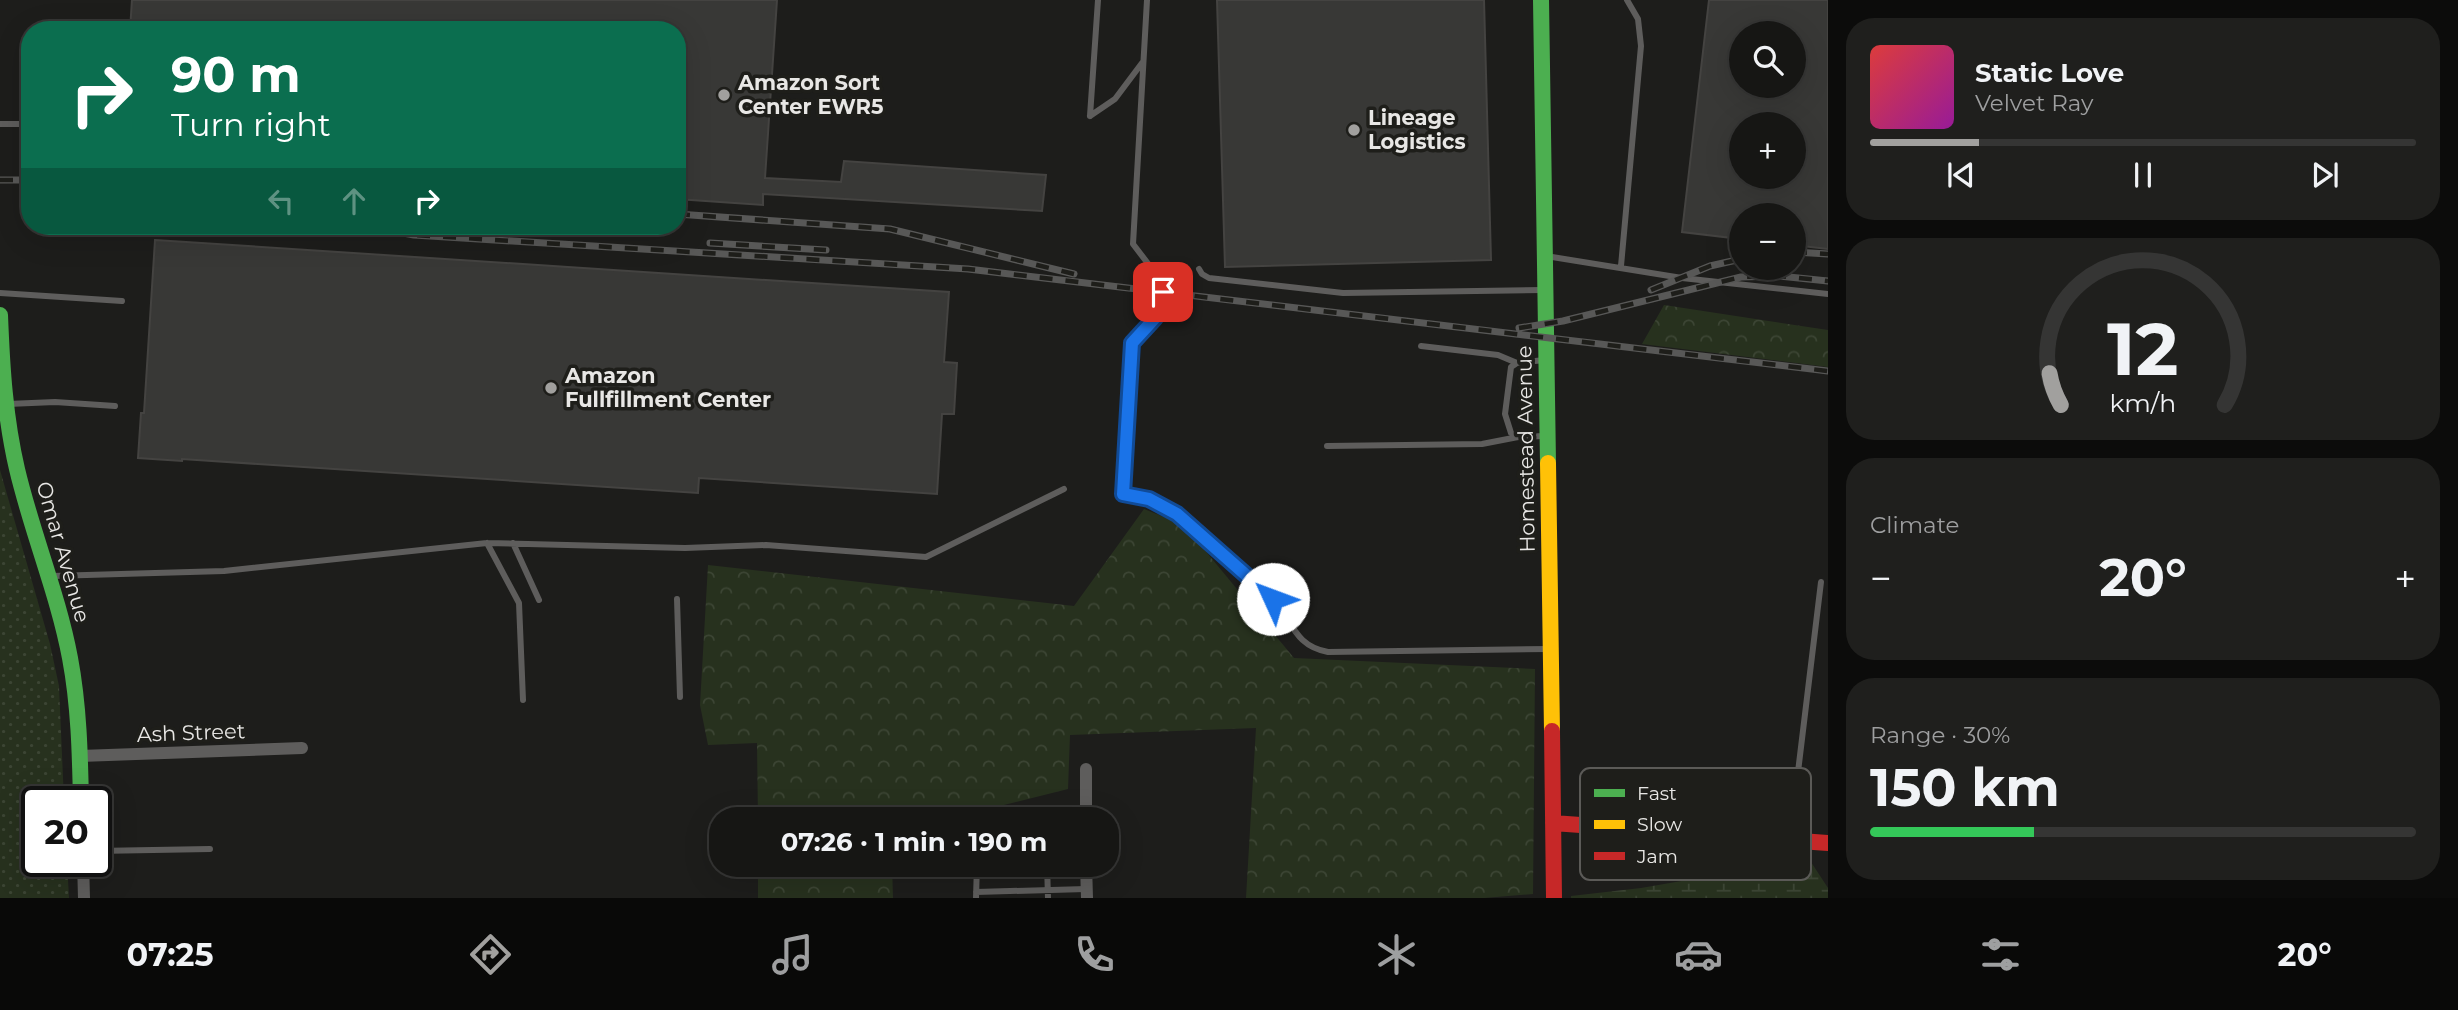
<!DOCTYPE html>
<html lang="en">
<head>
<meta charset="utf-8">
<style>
  :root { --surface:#161614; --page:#1f1f1d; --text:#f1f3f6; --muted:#9e9fa0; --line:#353534; --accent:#a1a09e }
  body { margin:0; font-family:Montserrat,sans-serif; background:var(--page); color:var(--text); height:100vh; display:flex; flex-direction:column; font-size:26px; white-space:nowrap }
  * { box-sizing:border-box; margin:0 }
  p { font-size:23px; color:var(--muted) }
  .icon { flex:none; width:38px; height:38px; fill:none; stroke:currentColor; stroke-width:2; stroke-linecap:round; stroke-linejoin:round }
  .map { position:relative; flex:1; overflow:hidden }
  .drawer { display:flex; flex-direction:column; gap:18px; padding:18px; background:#0c0c0b; width:630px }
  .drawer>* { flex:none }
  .top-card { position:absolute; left:21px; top:21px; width:665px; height:214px; border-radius:28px; box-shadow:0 7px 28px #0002,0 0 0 2px var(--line); background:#0b6e4f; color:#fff; overflow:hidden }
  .fabs { position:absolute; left:1729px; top:21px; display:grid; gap:14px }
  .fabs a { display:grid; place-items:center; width:77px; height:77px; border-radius:50%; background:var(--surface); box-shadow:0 7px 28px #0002,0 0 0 2px var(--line); font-size:35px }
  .speed { position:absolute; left:21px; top:786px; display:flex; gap:14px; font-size:35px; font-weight:700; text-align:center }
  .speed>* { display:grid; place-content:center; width:91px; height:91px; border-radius:50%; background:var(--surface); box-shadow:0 7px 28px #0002,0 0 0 2px var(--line); line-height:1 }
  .speed .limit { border:4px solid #111; border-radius:10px; background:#fff; color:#111 }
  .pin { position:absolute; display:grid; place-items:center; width:60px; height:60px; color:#fff; margin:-30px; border-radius:14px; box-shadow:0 4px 10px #0006 }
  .me { position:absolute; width:77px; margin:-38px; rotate:313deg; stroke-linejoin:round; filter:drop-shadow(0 0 5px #0008) }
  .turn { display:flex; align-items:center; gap:24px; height:147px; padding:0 35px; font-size:32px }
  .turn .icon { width:91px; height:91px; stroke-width:2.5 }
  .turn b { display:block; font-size:49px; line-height:60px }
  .lanes { display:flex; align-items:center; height:66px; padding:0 35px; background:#0003; justify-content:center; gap:35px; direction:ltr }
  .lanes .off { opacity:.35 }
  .big { font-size:52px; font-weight:700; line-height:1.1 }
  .drawer .widget { flex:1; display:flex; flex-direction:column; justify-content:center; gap:10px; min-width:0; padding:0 24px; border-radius:28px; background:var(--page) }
  .drawer .dial { align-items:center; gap:0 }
  .dial svg { height:182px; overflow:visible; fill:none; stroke:var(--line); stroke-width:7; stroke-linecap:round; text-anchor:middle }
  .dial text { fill:var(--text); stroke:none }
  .song { display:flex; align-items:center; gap:21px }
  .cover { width:84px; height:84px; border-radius:10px; background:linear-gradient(135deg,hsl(0 70% 55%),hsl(300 70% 35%)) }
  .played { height:7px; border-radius:4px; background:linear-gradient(90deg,var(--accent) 20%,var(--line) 20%) }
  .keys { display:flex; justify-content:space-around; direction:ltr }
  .heat { display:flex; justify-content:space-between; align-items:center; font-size:38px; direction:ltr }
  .charge { height:10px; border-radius:5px; background:linear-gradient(90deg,#34c759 30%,var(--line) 0) }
  .trip { position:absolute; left:709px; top:807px; width:410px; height:70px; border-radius:28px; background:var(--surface); box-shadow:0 7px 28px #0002,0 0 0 2px var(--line); font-weight:700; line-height:70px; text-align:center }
  .tabs { display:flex; height:112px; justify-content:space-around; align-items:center; background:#090908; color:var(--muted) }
  .tabs .icon { width:49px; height:49px }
  .tabs .selected { color:var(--accent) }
  .tabs b { font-size:32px; color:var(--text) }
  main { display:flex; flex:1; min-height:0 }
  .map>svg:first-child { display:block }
  .forest { fill:url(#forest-crowns) }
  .wetland { fill:url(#wetland-marsh) }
  .park { fill:url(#park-dots) }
  .building { fill:#383836; stroke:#444341; stroke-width:2; fill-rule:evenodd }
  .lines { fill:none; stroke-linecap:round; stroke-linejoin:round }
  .lane { stroke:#5e5d5c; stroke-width:6 }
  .street { stroke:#5e5d5c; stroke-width:12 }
  .fast { stroke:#4caf50; stroke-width:16 }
  .slow { stroke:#ffc107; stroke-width:16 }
  .jam { stroke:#c62828; stroke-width:16 }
  .rail-casing { stroke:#585857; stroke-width:7 }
  .rail { stroke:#1e1e1a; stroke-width:4.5; stroke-dasharray:13; stroke-linecap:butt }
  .route-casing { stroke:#114b97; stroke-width:18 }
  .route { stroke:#1a73e8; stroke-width:12 }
  .poi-dot { fill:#a1a09e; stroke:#1e1e1a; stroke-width:2.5 }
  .labels { text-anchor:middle; stroke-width:7; stroke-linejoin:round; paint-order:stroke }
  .poi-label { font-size:21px; font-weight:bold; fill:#e8e7e5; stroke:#1e1e1a; text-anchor:start }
  .street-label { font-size:21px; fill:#e8e7e5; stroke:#1e1e1a }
  .key { fill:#1e1e1a; stroke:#5b5a57; stroke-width:2 }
  .key-label { font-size:19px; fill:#e8e7e5 }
</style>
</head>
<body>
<main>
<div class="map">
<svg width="1828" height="898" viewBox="0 0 1828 898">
  <defs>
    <pattern id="forest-crowns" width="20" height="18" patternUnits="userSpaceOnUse" patternTransform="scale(1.75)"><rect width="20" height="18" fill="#27311e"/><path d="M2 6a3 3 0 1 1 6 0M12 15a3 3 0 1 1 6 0" fill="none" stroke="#3c4534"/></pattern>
    <pattern id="wetland-marsh" width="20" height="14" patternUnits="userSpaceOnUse" patternTransform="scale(1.75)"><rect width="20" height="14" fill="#27311e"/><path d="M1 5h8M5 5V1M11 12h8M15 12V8" fill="none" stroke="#3c4534"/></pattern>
    <pattern id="park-dots" width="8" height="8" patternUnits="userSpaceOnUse" patternTransform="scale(1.75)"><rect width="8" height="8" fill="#27311e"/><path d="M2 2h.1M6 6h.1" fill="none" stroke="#3c4534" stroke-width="1.8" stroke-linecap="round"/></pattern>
  </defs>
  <rect width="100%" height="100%" fill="#1d1d1b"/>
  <path class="forest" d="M1664 305 1828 330V367L1642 344Z
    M1144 509 1184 525 1294 658 1535 669 1533 894 1484 898H1246L1256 728 1070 735 1068 789 947 819H758L757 743 708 745 700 705 708 565 1074 606Z
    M758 865H892L893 898H758Z"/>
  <path class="wetland" d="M1809 859 1828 888V898H1571V896L1641 888Z"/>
  <path class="park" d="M0 470 50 644 59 686 64 801 37 802V861H67L69 898H0Z"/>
  <path class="building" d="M132 0H777L765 178 841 182 844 161 1046 175 1042 211 763 194V205L677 199V30H130Z
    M1217 0H1484L1491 260 1225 267Z
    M1709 0H1828V249L1794 245V215H1741V239L1682 232ZM1741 33H1794V86H1741ZM1741 124H1794V177H1741Z
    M155 240 949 292 944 362 957 363 954 414H942L937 494 699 478 698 493 182 459V461L138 458 141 413H144Z"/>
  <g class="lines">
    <path class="lane" d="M1147 0 1133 244 1159 278 1163 298 1155 318 1132 343 1123 494C1167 499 1195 529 1228 558 1243 571 1259 583 1272 598 1293 621 1294 646 1328 652L1549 649
      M1090 116 1098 0
      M1090 116 1115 99 1142 63
      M0 124H30
      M1546 256 1682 278 1828 294
      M1621 266 1641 46 1638 19 1627 0
      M1199 269 1202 274 1209 278 1343 293 1543 290
      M0 293 122 301
      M1421 346 1498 355 1517 363
      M8 404 55 402 115 406
      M1518 437 1511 433 1505 414 1511 367 1517 363 1544 360
      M1327 446 1482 444 1518 437 1545 436
      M487 543 519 603 523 700
      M513 543 539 600
      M52 576 224 571 487 543 685 548 766 545 926 557 1064 489
      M677 599 680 697
      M1046 813V819
      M1790 838 1821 582
      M96 851 210 849
      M1047 864 1048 898
      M976 892 1086 889
      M976 898 977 864"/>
    <path class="street" d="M80 756 302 748
      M1086 769V819
      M83 861 84 898
      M1086 864 1087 898"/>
    <path class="fast" d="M1541 0 1548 463
      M0 315C2 367 5 418 17 469 32 533 58 594 70 658 79 706 80 754 81 802"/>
    <path class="slow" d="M1548 463 1552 731"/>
    <path class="jam" d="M1552 731 1554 898
      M1553 823 1828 843"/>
    <defs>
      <path id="rail" d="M0 180H30
        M677 214 890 229 1074 274
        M366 226 414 235 968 269 1828 371
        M710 243 826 250
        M1794 252 1828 254
        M1651 290 1710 266 1741 259
        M1519 328 1563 321 1741 277 1779 276 1828 281"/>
    </defs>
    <use href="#rail" class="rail-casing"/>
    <use href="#rail" class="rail"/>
  </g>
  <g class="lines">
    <defs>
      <path id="route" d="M1163 292 1161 304 1155 318 1132 343 1123 494 1149 499 1177 514 1273 599"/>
    </defs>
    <use href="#route" class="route-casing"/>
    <use href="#route" class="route"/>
  </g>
  <g class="poi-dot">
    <circle cx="724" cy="95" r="7"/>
    <circle cx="1354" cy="130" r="7"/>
    <circle cx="551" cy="388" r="7"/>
  </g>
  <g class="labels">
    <g class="poi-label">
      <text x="738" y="90">Amazon Sort<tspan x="738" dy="24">Center EWR5</tspan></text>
      <text x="1368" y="125">Lineage<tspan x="1368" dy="24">Logistics</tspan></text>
      <text x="565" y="383">Amazon<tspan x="565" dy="24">Fullfillment Center</tspan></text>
    </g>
    <g class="street-label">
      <text transform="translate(1526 449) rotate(-91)" y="7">Homestead Avenue</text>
      <text transform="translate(63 552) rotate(74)" y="7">Omar Avenue</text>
      <text transform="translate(191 733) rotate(-2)" y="7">Ash Street</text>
    </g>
  </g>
  <rect x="1580" y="768" width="231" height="112" rx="10" class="key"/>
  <rect x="1594" y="789" width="31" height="8" fill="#4caf50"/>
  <rect x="1594" y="820" width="31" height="9" fill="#ffc107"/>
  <rect x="1594" y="852" width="31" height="8" fill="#c62828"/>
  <g class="key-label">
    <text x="1637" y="800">Fast</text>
    <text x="1637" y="831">Slow</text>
    <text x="1637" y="863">Jam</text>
  </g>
</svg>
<div class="fabs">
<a><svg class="icon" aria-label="search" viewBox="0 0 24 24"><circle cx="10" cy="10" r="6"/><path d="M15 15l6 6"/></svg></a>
<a>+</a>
<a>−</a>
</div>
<div class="speed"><div class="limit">20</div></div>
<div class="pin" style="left:1163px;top:292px;background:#d93025"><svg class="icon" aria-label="arrive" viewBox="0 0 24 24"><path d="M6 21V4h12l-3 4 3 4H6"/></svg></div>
<svg class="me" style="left:1273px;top:599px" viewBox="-20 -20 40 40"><circle r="19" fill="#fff"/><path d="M0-13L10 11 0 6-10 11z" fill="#1a73e8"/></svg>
<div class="trip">07:26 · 1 min · 190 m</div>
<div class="top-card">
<div class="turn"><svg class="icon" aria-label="right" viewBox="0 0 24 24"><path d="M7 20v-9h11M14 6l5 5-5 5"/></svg><div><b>90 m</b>Turn right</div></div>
<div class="lanes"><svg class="icon off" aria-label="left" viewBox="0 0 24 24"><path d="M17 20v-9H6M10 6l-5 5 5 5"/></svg><svg class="icon off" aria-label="ahead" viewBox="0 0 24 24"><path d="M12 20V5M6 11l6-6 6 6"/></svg><svg class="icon" aria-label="right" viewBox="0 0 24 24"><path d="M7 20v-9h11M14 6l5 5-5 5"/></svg></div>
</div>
</div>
<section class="drawer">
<div class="widget">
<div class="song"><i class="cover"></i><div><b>Static Love</b><p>Velvet Ray</p></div></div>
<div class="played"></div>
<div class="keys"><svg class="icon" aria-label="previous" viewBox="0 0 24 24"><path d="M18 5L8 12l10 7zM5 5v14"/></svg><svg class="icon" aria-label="pause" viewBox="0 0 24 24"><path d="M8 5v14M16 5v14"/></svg><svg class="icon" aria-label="next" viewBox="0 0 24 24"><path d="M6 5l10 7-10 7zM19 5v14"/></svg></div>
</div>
<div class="widget dial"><svg viewBox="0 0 100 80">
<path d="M14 69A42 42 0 1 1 86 69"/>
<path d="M14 69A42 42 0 0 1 9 55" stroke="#a1a09e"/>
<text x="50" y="56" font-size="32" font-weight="700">12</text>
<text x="50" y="72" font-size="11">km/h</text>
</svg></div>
<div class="widget"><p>Climate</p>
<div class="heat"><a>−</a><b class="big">20°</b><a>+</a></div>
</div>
<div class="widget"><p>Range · 30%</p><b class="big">150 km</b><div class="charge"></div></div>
</section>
</main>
<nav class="tabs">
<b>07:25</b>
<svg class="icon selected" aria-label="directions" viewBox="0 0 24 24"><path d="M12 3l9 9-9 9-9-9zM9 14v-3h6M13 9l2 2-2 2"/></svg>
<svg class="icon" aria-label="music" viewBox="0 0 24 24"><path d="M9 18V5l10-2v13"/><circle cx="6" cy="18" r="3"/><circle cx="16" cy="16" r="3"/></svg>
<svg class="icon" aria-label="phone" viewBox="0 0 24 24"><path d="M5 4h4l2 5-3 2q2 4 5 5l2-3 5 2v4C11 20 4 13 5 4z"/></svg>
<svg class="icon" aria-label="climate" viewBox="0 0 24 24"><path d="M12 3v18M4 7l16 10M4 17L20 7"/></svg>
<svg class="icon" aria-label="car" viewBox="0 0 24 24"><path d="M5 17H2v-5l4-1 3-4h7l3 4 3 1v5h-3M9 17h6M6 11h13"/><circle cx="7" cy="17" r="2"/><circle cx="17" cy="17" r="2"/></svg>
<svg class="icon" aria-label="filters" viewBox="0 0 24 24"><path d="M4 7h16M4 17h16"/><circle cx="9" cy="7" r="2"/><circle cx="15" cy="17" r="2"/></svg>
<b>20°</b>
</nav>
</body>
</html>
